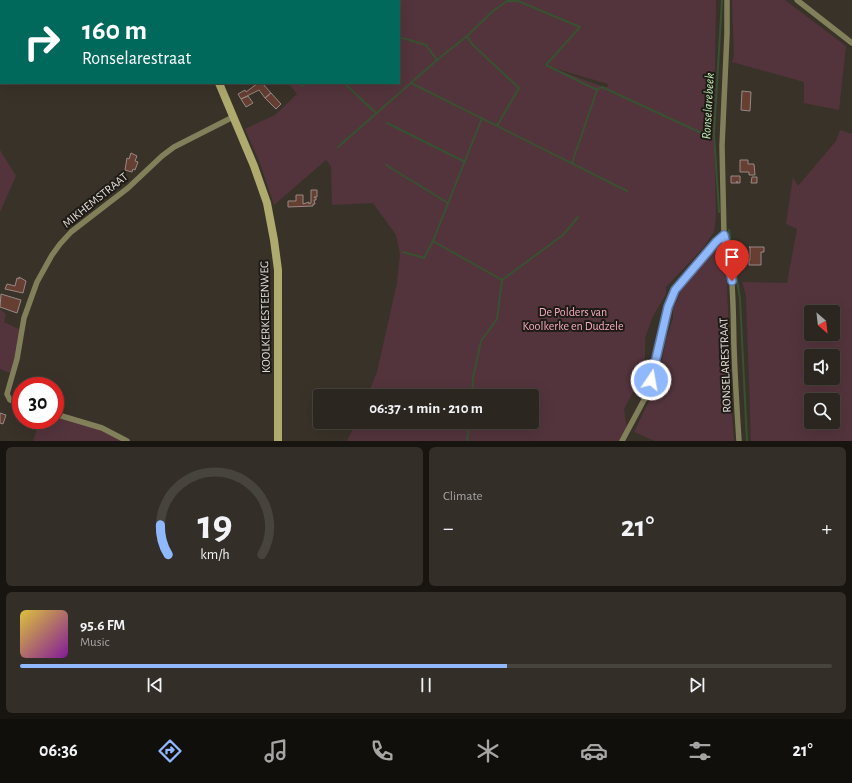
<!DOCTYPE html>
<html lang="en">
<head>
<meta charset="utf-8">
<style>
  :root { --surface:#2b261f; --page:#332e28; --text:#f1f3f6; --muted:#a6a5a4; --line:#47433d; --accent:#90b8fd }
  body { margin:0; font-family:"Alegreya Sans",sans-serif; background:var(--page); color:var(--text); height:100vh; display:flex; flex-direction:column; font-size:15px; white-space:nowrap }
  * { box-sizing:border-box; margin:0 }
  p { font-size:13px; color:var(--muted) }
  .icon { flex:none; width:22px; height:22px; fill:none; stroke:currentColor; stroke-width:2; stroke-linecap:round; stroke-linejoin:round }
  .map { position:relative; height:441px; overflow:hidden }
  .details { display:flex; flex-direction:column; gap:6px; padding:6px; background:#181511; flex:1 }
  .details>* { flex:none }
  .guide { position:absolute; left:0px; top:0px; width:400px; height:84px; box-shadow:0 4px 16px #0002,0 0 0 1px var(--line); background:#00695c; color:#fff; overflow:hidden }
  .needle { width:26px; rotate:152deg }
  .buttons { position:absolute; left:804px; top:305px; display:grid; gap:8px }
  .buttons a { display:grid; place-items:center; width:36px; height:36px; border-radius:4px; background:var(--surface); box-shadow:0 4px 16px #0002,0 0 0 1px var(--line); font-size:20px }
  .speed { position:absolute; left:12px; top:377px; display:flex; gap:8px; font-size:20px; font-weight:700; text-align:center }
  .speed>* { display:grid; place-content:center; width:52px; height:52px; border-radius:50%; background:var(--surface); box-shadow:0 4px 16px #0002,0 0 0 1px var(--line); line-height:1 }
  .speed .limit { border:6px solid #d22; background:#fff; color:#111 }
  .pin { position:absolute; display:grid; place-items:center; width:34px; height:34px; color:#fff; margin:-41px -17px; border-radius:50% 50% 50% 0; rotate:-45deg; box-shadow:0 0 4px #0007 }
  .pin .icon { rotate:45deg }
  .me { position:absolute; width:44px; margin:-22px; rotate:12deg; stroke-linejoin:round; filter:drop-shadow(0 0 3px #0008) }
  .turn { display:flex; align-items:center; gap:14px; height:84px; padding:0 16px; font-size:18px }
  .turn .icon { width:52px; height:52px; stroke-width:2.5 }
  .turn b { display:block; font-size:28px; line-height:34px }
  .big { font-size:30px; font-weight:600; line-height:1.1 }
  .details .widget { flex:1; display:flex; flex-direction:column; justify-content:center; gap:6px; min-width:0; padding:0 14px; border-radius:6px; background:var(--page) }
  .details .dial { align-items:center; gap:0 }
  .dial svg { height:104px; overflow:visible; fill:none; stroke:var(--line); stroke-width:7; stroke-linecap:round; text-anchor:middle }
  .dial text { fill:var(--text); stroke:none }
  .song { display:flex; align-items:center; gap:12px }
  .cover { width:48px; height:48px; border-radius:6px; background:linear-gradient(135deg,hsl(50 70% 55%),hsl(290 70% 35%)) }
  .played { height:4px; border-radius:2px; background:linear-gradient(90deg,var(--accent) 60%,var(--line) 60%) }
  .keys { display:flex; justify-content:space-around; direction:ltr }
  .heat { display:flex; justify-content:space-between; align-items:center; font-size:22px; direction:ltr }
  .details .tiles { flex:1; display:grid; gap:6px; grid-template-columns:1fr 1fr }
  .widget:last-child { grid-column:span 2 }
  .trip { position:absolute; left:313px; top:389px; width:226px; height:40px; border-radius:4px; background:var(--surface); box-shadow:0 4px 16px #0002,0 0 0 1px var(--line); font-weight:600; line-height:40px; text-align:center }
  .tabs { display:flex; height:64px; justify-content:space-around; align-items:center; background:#110f0c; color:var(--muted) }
  .tabs .icon { width:28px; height:28px }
  .tabs .on { color:var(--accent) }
  .tabs b { font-size:18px; color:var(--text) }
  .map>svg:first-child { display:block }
  .green { fill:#53343c; fill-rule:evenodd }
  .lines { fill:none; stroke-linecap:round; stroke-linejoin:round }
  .stream { stroke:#385131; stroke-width:2 }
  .building { fill:#663e32; stroke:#978985 }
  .minor { stroke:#82805b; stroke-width:5.5 }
  .secondary { stroke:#afab6e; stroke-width:8 }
  .route-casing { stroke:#5e78a4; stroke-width:10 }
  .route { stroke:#90b8fd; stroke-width:7 }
  .labels { text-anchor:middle; stroke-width:4; stroke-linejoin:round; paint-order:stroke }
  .street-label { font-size:12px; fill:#e2ddd7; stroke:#1e1a16 }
  .park-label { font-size:12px; fill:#f8adbf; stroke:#1e1a16 }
  .water-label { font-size:13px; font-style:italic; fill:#beebb2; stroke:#1e1a16 }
</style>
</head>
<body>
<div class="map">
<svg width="852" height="441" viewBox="0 0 852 441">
  <rect width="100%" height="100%" fill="#393229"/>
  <path class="green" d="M187 0H716L714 134 716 216 714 232 703 248 666 287V294L653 316 645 338V359L640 379 624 409 627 429 620 441H347L356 422H532V396H367L377 372 397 283 400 254 396 235 373 203 332 205 331 166 326 160 274 205 260 163 245 129 275 115 297 94 288 83H399V1ZM553 68 608 84V85L606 88Z
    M732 0H785L846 46 839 110 804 103V82L732 62 734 55Z
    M840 130 852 134V441H751L746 296 742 282 787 283 797 229 786 224 793 177 798 186 836 141ZM811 312H833V334H811ZM811 356H833V378H811ZM811 400H833V422H811Z
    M0 150 16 176 0 212Z
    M719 245H722L726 268 728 310 729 378 734 441H655L634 432 652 395 661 365 666 339 673 319V309L684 284 698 270Z
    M0 309 6 314 4 322 21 330 12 374 0 369Z
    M55 416 92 427 123 441H33L40 420H55Z"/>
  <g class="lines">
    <path class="stream" d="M507 1H518L580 27 546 65 597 90
      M467 36 472 44 519 88 497 126
      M399 37 426 45 437 60
      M344 83 376 113
      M411 83 627 191
      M302 86 305 83
      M387 123 465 162
      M338 147 437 60 467 36 493 11 507 1V0
      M572 163 597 90 602 87 710 137
      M386 165 448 203
      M719 212 714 134 722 0
      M729 230 740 299 747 441
      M433 241 482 118
      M403 252 424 258 433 241 502 280
      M472 396 473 378 481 341 497 319 502 280 563 235 578 217
      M467 441 470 422"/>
  </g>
  <path class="building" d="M258 83H262L271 93 265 98 259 90 241 99 238 94 245 90 246 92Z
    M742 91 751 92 750 111 741 110Z
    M271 93 281 104 276 109 265 98Z
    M248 96 253 103 246 107 241 99Z
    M131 153 137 156 135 161 138 162 135 170 133 169 132 172 125 170 127 158 129 159Z
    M740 160H748V164H754L755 175H749V172H740Z
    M731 176H740V183H737V181V183H731Z
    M752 177H757V183H751Z
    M311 190H317V197H314L316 198V200H314L315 204H313V206L288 207V201H296V195H303V204L309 202V204L311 203Z
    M749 247H764V252H761V265H749V260H750V247Z
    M19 277 26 281 23 293 5 289 7 284 15 286 17 278 19 279Z
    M1 294 21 300 17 313 0 307Z
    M0 413 6 415 3 424 0 423Z"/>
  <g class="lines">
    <path class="minor" d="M727 0V34L722 146 724 235C734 271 733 309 734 347 735 378 737 410 739 441
      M797 0 852 43
      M21 404 10 400 7 394 17 359 24 318 37 282 52 255 60 244 71 232 128 188 162 156 174 147 233 117
      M55 414 102 428 127 441
      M622 441 645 398 651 380 668 307 675 289 715 241 724 235"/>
    <path class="secondary" d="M182 0V1
      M219 83 254 166 267 203 274 240 278 270V441"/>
  </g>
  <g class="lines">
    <defs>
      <path id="route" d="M651 380 668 307 675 290 716 242 724 235 727 248 732 281"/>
    </defs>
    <use href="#route" class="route-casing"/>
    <use href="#route" class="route"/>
  </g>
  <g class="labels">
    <g class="street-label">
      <text transform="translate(95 200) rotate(-39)" y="4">MIKHEMSTRAAT</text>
      <text transform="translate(265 317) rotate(-91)" y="4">KOOLKERKESTEENWEG</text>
      <text transform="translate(725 365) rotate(-92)" y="4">RONSELARESTRAAT</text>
    </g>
    <g class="park-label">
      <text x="573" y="316">De Polders van<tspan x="573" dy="14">Koolkerke en Dudzele</tspan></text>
    </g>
    <g class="water-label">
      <text transform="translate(707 106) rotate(-87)" y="5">Ronselarebeek</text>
    </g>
  </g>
</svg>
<div class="buttons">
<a><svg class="needle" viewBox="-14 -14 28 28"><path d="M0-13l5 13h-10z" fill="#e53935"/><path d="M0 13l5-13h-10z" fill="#a6a5a4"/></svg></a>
<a><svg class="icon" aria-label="sound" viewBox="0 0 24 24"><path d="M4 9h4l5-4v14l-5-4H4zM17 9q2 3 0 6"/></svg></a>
<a><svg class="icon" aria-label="search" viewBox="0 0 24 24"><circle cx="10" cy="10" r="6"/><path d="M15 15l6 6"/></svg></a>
</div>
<div class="speed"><div class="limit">30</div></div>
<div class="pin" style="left:732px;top:281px;background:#d93025"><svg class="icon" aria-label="arrive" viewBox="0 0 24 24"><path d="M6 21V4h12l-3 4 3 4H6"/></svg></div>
<svg class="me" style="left:651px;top:380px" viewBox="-20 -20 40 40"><circle r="17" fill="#90b8fd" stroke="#fff" stroke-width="3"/><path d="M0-11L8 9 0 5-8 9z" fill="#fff"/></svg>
<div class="trip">06:37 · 1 min · 210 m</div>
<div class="guide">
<div class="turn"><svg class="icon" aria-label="right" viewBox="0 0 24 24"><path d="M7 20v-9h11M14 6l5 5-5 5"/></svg><div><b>160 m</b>Ronselarestraat</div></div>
</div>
</div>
<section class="details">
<div class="tiles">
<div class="widget dial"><svg viewBox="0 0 100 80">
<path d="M14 69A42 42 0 1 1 86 69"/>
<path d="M14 69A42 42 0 0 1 8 46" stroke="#90b8fd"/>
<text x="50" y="56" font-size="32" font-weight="700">19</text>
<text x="50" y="72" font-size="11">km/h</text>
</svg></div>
<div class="widget"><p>Climate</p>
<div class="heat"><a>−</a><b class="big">21°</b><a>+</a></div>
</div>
<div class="widget">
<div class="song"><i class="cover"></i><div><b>95.6 FM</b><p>Music</p></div></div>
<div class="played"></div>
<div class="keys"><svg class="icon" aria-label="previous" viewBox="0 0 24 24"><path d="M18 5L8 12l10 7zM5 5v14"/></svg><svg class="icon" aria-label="pause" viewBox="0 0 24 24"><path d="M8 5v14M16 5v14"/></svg><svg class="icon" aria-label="next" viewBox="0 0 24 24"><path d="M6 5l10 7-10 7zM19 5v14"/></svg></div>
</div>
</div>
</section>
<nav class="tabs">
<b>06:36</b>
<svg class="icon on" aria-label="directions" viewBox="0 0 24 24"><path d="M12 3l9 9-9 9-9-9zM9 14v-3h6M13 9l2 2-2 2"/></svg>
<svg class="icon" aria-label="music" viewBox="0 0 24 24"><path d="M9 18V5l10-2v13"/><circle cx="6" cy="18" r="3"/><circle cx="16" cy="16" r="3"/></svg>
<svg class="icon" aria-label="phone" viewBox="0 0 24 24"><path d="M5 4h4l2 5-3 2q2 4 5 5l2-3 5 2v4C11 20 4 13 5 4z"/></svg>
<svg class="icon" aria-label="climate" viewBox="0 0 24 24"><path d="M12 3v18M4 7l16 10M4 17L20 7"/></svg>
<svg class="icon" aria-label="car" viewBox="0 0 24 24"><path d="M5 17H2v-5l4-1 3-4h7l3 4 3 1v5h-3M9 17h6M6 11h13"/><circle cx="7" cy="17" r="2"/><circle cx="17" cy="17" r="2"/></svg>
<svg class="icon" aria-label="filters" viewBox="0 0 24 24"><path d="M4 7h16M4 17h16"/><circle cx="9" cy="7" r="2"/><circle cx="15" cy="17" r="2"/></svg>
<b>21°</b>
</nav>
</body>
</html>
